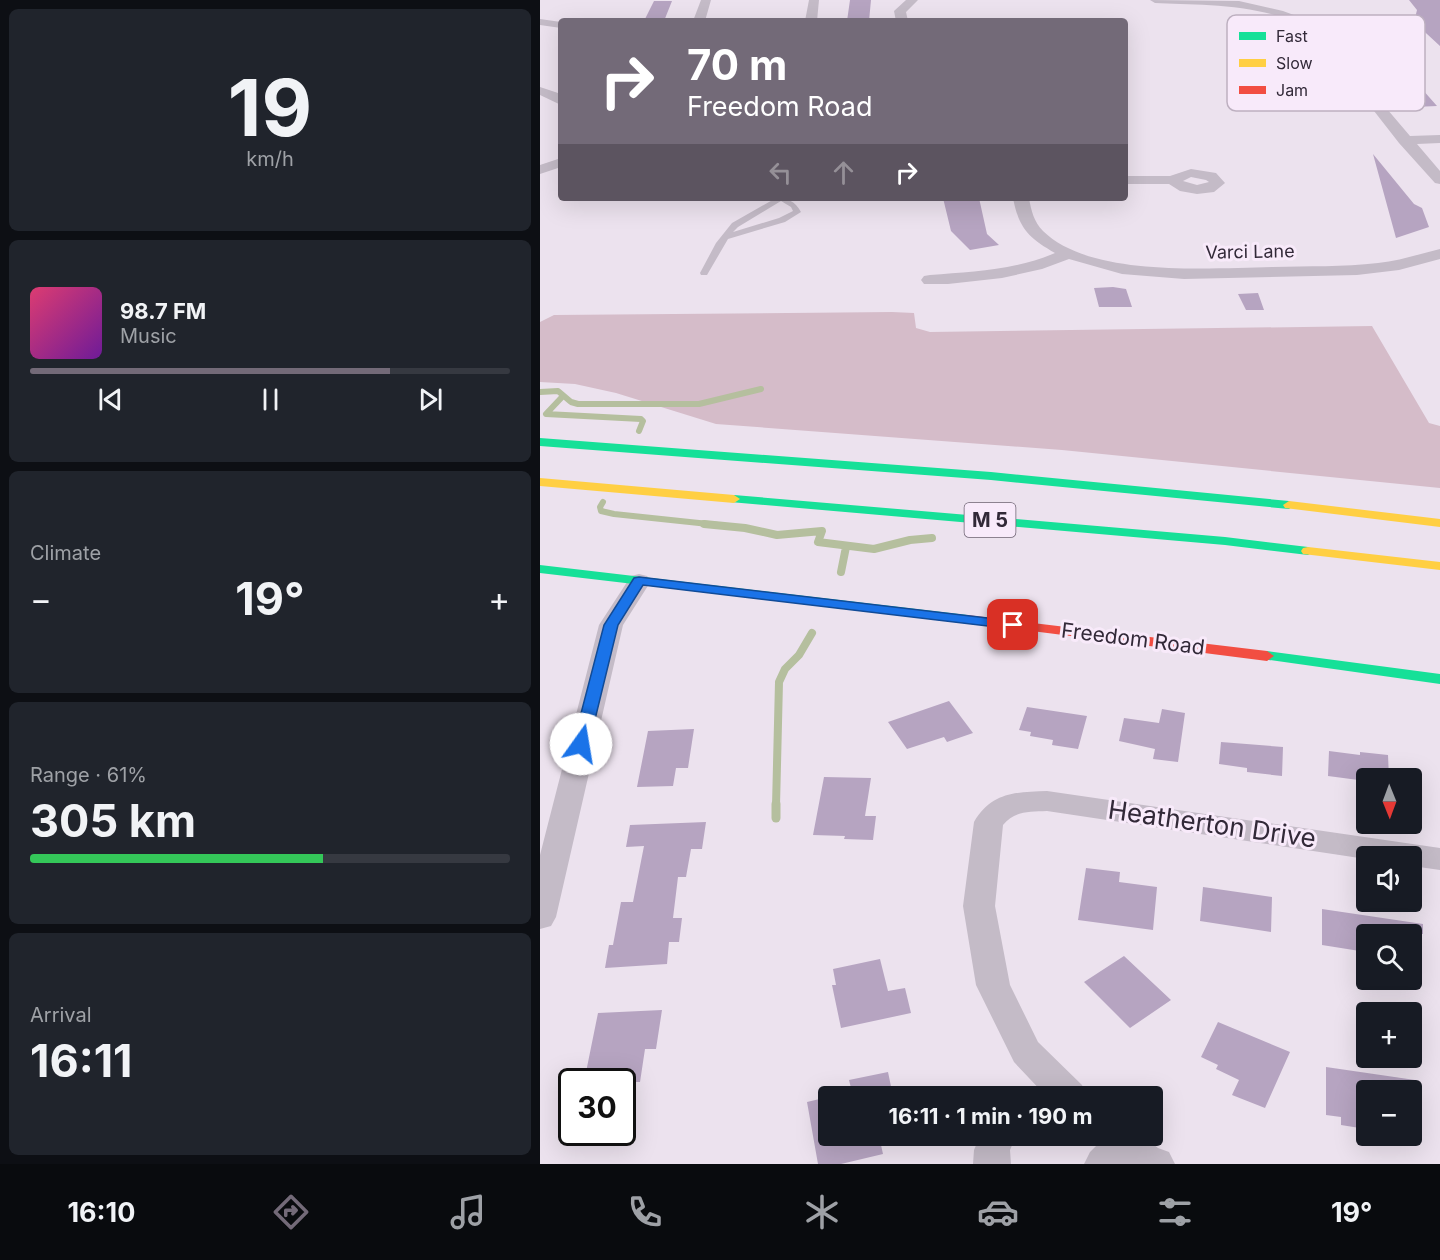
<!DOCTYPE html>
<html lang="en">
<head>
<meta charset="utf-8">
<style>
  :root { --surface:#171b24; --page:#20242c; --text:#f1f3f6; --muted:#9ea1a6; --line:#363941; --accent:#736a78 }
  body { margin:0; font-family:Inter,sans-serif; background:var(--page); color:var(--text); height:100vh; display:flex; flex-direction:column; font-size:22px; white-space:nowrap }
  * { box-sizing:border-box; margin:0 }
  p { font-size:20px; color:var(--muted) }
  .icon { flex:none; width:33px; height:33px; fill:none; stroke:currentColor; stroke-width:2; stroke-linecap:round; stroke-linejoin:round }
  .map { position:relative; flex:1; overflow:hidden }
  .sheet { display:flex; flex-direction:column; gap:9px; padding:9px; background:#0d0f14; width:540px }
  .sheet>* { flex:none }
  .banner { position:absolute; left:18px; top:18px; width:570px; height:183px; border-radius:6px; box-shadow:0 6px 24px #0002; background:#736a78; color:#fff; overflow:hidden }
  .needle { width:39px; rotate:179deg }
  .controls { position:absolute; left:816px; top:768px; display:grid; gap:12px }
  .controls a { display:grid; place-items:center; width:66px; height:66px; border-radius:6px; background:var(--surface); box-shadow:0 6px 24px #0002; font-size:30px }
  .speed { position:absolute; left:18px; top:1068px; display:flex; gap:12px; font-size:30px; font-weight:700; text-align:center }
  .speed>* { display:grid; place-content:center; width:78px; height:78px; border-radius:50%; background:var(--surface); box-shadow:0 6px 24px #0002; line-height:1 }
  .speed .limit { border:3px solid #111; border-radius:9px; background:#fff; color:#111 }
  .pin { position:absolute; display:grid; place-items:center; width:51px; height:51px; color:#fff; margin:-26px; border-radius:12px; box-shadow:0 3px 9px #0006 }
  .me { position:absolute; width:66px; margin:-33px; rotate:13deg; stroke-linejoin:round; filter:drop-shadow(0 0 4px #0008) }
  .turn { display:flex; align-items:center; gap:21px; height:126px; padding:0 30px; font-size:27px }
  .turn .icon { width:78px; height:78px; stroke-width:2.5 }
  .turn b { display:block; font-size:42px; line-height:51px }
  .lanes { display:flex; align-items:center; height:57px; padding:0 30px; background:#0003; justify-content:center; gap:30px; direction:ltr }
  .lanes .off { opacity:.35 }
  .big { font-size:45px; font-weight:700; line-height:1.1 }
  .sheet .card { flex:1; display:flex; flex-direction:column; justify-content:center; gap:9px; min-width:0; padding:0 21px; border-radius:9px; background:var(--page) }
  .sheet .dial { align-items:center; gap:0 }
  .dial b { font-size:78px; line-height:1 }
  .song { display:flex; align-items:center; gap:18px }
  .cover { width:72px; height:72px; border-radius:9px; background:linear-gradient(135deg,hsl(340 70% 55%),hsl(280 70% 35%)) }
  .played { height:6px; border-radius:3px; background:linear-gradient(90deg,var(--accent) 75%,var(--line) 75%) }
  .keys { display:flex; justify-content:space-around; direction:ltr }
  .heat { display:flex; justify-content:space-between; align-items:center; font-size:33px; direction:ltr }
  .charge { height:9px; border-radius:4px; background:linear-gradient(90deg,#34c759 61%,var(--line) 0) }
  .trip { position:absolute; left:278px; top:1086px; width:345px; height:60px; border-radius:6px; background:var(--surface); box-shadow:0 6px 24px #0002; font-weight:700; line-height:60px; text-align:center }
  .tab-bar { display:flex; height:96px; justify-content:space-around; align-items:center; background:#090b0e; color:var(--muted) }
  .tab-bar .icon { width:42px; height:42px }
  .tab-bar .selected { color:var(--accent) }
  .tab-bar b { font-size:27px; color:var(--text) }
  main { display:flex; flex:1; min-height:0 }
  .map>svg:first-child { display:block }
  .green { fill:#d5bcc9 }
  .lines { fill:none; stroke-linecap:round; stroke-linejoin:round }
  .stream-far2 { stroke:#b5bf9e; stroke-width:6 }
  .stream-far1 { stroke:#b5bf9e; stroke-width:8 }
  .stream { stroke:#b5bf9e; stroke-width:9 }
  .building { fill:#b6a4c1 }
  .lane { fill:#c4bbc7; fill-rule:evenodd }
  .street { fill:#c4bbc7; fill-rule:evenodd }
  .fast { fill:#16e098; fill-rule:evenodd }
  .slow { fill:#ffcf43; fill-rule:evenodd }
  .jam { fill:#f24e42; fill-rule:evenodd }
  .route { fill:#1a73e8; stroke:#114b97; stroke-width:1.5 }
  .labels { text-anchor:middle; stroke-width:6; stroke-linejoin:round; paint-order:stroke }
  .far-street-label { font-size:18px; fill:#322938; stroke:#f8eafa }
  .shield { fill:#f8eafa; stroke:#6d6372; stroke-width:1.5 }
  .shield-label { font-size:20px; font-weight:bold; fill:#322938 }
  .street-label { font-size:21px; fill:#322938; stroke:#f8eafa }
  .near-street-label { font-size:26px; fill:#322938; stroke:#f8eafa }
  .key { fill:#f8eafa; stroke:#bdb0c0; stroke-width:1.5 }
  .key-label { font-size:16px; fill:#322938 }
</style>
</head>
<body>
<main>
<section class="sheet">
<div class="card dial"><b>19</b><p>km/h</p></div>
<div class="card">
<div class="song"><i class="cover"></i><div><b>98.7 FM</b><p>Music</p></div></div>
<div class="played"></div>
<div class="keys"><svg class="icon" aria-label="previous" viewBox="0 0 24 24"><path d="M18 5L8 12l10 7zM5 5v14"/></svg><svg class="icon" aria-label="pause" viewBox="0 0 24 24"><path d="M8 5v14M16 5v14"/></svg><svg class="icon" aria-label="next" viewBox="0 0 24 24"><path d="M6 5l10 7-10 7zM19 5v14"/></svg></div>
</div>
<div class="card"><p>Climate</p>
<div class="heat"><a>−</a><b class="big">19°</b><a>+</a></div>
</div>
<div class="card"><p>Range · 61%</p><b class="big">305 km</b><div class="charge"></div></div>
<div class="card"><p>Arrival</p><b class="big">16:11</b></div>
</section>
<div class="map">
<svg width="900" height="1164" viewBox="0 0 900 1164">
  <rect width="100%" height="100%" fill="#ece2ee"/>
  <path class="green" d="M352 312 374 313 376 328 390 332 832 326 889 423 900 426V488L522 450 176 424 76 393 35 384 0 382V322L14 315Z"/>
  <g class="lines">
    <path class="stream-far2" d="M0 392 18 391 31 402 38 404H159L221 389
      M23 396 6 414 101 419 103 421 99 431
      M63 502 60 507 61 511 74 514 178 525"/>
    <path class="stream-far1" d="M164 524 205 528 237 535 282 531 278 542 334 549 370 540 392 538
      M301 572 306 547
      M236 806 239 682 245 669 259 655 272 633"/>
    <path class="stream" d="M236 818V804"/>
  </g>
  <path class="building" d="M310 0H331L329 21H307Z
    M869 0H900V46L874 22 877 10Z
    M114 1H132L124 21H104Z
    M831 55H852L897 106 874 107Z
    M833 154 874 204 882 208 889 227 856 238Z
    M403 198H439L447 234 459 245 430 250 411 231Z
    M573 287 586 289 592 307H559L554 288Z
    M718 293 724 310H706L698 294Z
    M409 701 433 733 407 742 404 737 367 749 348 722Z
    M487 707 547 716 538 749 512 745 513 740 490 736 491 732 479 730Z
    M622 709 645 713 638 762 613 759 615 749 579 741 584 718 619 723Z
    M154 729 148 768H136L133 786 97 787 108 731Z
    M681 742 743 747 742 776 707 772V768L679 764Z
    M789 751 820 755V752L848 755 849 778H826V781L788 776Z
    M284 777 331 778 325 816H336L333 840 304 839 305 836 273 835Z
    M166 822 162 849H151L146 877H138L133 918H142L139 942H129L127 964 65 968 69 945H73L81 902H93L104 846 86 847 90 825Z
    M546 868 580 872 579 882 617 887 613 930 538 920Z
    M663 887 732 897 731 932 660 921Z
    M782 909 883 924V934H826V952L782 945Z
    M584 956 631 1000 590 1028 544 982Z
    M340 959 348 991 365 988 371 1013 301 1028 292 985H296L293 969Z
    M122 1010 116 1049H105L100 1082H44L58 1013Z
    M678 1022 750 1052 725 1108 692 1095 699 1080 676 1069 678 1065 661 1057Z
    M786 1067 875 1080 874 1090H826V1129L801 1125V1117L786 1115Z
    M348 1072 353 1096H313L309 1080Z
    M288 1097V1136H339L343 1154 301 1164H278L267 1102Z"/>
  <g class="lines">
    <path class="lane" d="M236 198C248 198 255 201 261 212L245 222 188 239 167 275H161L160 273 176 243 192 223ZM241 201 251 207 253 211 239 218 193 232 198 227Z"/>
    <path class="street" d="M161 0H171L165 21H153Z
      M269 0H279L277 21H265Z
      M366 0H378L366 12 368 21H356L354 11Z
      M610 0 699 1 743 11 762 18 779 29 870 136 900 135V143L877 144 900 171V184L895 183 859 143 820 93 690 92 689 89 695 85H814C800 69 787 50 772 35 740 3 658 5 615 3Z
      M0 19 21 22V28L0 25Z
      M0 87 21 94V105L0 95Z
      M21 158V167L0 174V165Z
      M651 169 676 173 685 183 674 192 657 194 640 191 629 184H585V176H630ZM651 177 666 180 669 182 657 185 643 181Z
      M473 198H489C491 210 494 222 503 231 551 278 669 268 733 267 768 266 803 267 838 263 859 261 879 254 900 249V259L859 270 817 275 644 279 582 274 529 259 502 269 462 278 408 284H384L381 280 384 276 390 275C432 272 476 270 515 253 489 238 479 229 473 198Z
      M99 574 107 576 111 581 83 625 16 917 11 926 0 929V855L59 625 91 576Z
      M507 791 900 848V870L872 866V856H826V859L507 811C490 812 475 810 463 825L455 906 470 985 498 1042 542 1085 547 1096H506L474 1062 436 985 423 906 434 822C452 792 476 792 507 791Z
      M440 1136H476L470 1150 471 1164H433L434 1150Z
      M558 1136H603L618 1148 629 1152 635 1164H544L550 1152 560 1142Z"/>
    <path class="fast" d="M0 438 451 472 749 501 755 505 749 509 451 480 0 446Z
      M194 495 685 537 768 547 775 551 768 555 685 545 190 502 188 499 190 496Z
      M0 565 427 615 434 619 427 623 0 573Z
      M727 651 900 674V684L722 659 720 656 722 653Z"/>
    <path class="slow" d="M0 478 194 495 200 499 194 503 0 486Z
      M749 501 900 519V527L745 508 743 505Z
      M768 547 900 562V570L763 554 761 551 763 548Z"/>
    <path class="jam" d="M427 615 727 651 734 656 727 661 422 622 420 619 422 616Z"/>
  </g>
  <path class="route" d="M99 577 473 621 480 625 473 629 103 585 78 625 49 744 47 748H36L33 744 64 625 94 578Z"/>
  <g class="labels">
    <g class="far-street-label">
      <text transform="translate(710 252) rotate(-1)" y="6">Varci Lane</text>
    </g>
    <rect class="shield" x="424.5" y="503" width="51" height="34" rx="4.5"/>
    <g class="shield-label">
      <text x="450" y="527">M 5</text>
    </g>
    <g class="street-label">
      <text transform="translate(593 639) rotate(7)" y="7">Freedom Road</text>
    </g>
    <g class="near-street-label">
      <text transform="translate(672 824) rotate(8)" y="9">Heatherton Drive</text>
    </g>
  </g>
  <rect x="687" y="15" width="198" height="96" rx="9" class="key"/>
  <rect x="699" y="32" width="27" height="8" fill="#16e098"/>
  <rect x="699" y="59" width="27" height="8" fill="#ffcf43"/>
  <rect x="699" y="86" width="27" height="8" fill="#f24e42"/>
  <g class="key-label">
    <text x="736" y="42">Fast</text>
    <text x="736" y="69">Slow</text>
    <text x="736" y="96">Jam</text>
  </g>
</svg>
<div class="controls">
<a><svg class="needle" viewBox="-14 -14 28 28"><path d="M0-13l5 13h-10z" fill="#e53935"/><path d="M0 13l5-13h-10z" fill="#9ea1a6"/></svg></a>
<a><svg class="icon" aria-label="sound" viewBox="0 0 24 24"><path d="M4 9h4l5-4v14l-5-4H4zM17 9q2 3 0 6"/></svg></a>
<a><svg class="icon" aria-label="search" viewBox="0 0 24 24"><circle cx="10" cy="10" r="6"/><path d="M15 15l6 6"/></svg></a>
<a>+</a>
<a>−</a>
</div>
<div class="speed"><div class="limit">30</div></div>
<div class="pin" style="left:473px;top:625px;background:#d93025"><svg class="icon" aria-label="arrive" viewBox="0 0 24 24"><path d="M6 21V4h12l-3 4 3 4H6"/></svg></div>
<svg class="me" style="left:41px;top:744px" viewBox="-20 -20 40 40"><circle r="19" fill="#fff"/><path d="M0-13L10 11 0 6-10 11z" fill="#1a73e8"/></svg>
<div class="trip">16:11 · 1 min · 190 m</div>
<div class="banner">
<div class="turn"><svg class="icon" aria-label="right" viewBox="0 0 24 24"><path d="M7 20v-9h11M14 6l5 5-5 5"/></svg><div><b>70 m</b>Freedom Road</div></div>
<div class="lanes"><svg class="icon off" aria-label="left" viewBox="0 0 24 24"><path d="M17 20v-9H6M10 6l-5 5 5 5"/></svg><svg class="icon off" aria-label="ahead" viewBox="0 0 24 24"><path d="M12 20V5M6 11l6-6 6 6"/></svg><svg class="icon" aria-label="right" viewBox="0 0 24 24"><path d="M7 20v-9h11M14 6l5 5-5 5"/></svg></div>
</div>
</div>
</main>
<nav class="tab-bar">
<b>16:10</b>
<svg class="icon selected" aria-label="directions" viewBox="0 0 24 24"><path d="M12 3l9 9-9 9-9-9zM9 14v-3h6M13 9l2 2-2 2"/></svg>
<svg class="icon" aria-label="music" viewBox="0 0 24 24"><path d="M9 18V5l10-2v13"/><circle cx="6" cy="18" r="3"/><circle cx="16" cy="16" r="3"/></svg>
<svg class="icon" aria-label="phone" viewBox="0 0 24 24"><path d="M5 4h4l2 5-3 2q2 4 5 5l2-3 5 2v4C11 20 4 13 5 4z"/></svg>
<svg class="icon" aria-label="climate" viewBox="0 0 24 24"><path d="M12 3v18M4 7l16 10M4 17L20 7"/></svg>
<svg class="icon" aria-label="car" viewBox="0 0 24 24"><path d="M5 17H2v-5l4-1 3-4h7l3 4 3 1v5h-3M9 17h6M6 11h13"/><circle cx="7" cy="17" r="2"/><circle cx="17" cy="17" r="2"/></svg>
<svg class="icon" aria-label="filters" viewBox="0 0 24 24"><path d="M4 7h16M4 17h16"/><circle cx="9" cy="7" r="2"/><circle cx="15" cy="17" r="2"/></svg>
<b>19°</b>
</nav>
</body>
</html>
